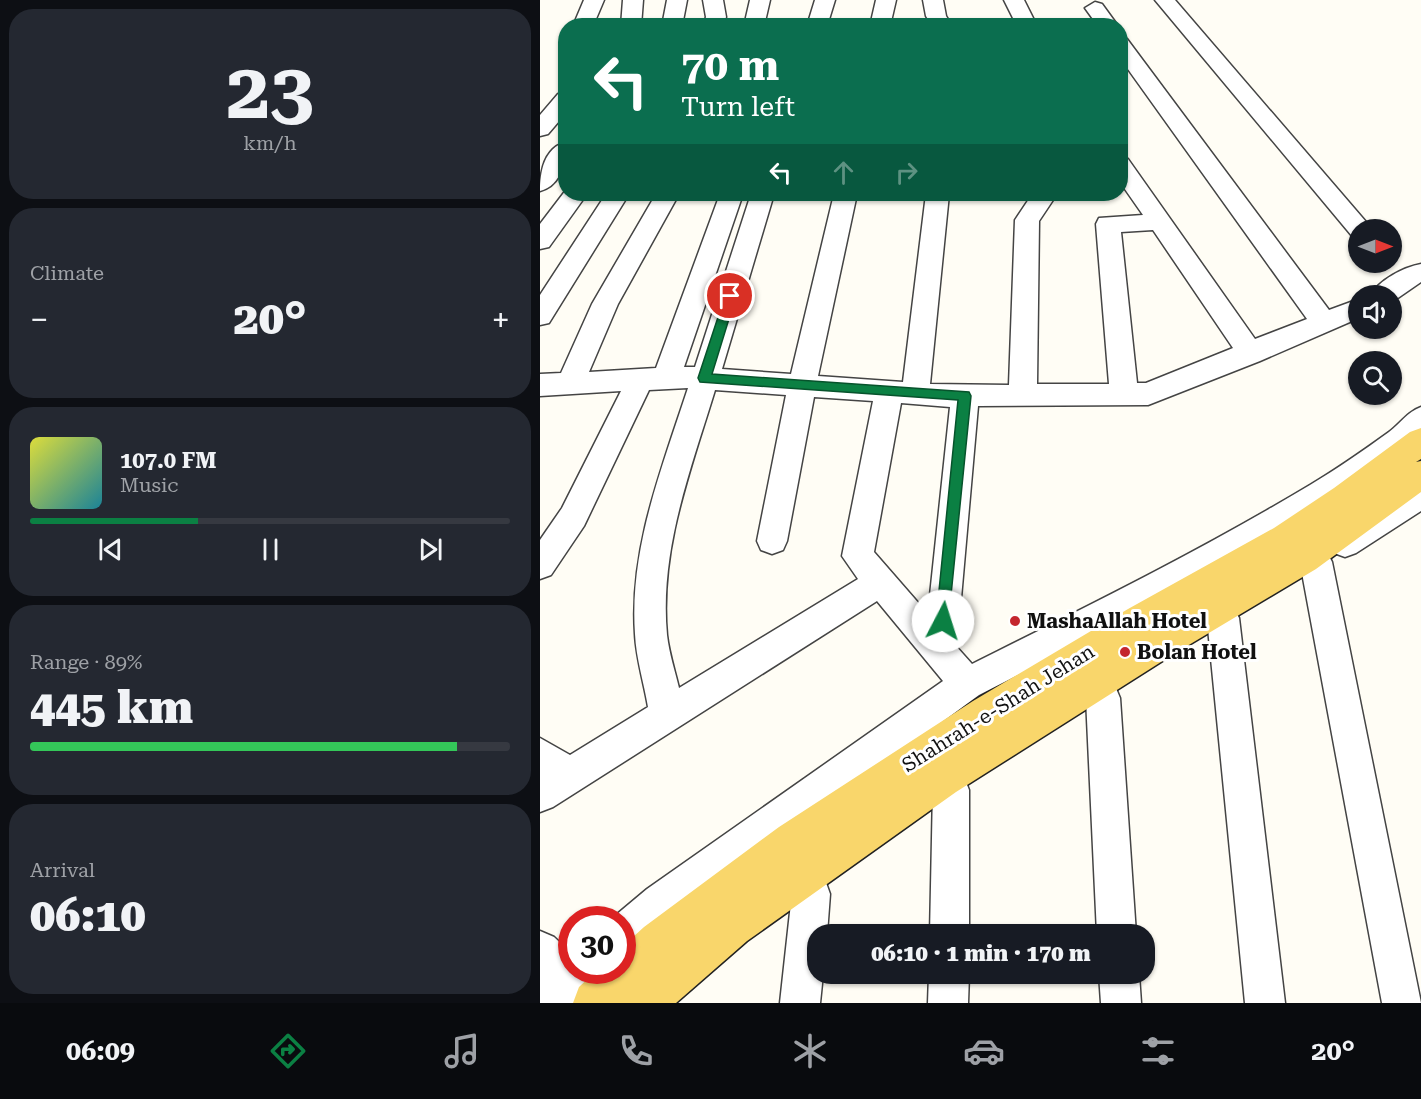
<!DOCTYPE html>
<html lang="en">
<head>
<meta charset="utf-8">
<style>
  :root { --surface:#171b24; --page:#242831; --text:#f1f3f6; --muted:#9ea1a6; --line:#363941; --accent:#0b8043 }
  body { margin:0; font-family:"Roboto Serif",serif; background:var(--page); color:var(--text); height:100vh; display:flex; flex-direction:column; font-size:22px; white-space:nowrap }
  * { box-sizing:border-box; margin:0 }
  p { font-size:20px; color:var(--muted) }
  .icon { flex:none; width:33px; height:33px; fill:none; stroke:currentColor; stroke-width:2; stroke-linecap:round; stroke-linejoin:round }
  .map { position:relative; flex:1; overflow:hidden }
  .drawer { display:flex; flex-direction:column; gap:9px; padding:9px; background:#0d0f14; width:540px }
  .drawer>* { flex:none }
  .guide { position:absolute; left:18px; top:18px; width:570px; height:183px; border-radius:24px; box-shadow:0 2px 4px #0004; background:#0b6e4f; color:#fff; overflow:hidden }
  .needle { width:39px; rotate:90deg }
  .fabs { position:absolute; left:808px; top:219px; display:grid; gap:12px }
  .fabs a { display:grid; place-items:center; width:54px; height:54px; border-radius:50%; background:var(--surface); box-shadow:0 2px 4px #0004; font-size:30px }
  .speed { position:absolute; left:18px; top:906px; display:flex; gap:12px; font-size:30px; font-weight:700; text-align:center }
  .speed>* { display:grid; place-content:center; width:78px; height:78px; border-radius:50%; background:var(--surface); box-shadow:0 2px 4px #0004; line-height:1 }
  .speed .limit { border:9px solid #d22; background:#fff; color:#111 }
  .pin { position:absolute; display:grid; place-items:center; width:51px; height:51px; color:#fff; margin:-26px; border:3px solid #fff; border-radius:50%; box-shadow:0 2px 6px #0007 }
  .me { position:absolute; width:66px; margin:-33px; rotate:5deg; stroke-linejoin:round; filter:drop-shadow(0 0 4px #0008) }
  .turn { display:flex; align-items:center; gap:21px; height:126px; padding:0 24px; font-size:27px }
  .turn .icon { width:78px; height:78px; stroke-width:2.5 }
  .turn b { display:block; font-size:42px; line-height:51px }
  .lanes { display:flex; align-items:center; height:57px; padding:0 24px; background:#0003; justify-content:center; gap:30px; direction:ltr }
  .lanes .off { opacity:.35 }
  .big { font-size:45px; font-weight:800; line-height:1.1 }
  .drawer .card { flex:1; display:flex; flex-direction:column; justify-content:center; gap:9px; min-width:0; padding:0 21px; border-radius:24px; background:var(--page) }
  .drawer .dial { align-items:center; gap:0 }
  .dial b { font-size:78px; line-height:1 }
  .song { display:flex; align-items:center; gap:18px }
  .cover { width:72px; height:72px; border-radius:9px; background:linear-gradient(135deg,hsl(60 70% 55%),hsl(190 70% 35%)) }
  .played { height:6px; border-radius:3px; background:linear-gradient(90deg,var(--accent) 35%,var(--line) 35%) }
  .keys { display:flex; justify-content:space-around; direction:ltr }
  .heat { display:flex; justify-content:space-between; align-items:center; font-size:33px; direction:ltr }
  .charge { height:9px; border-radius:4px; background:linear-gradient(90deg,#34c759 89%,var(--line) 0) }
  .trip { position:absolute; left:267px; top:924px; width:348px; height:60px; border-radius:24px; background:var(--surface); box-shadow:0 2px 4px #0004; font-weight:800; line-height:60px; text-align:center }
  .menu { display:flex; height:96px; justify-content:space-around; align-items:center; background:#090b0e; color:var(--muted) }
  .menu .icon { width:42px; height:42px }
  .menu .current { color:var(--accent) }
  .menu b { font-size:27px; color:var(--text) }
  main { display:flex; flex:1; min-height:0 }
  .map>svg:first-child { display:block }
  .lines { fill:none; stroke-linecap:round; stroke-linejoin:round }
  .minor-casing { stroke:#444; stroke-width:3 }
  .major-casing { stroke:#222; stroke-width:3 }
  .minor { fill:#fff; fill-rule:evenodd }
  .major { fill:#f9d66b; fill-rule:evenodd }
  .route { fill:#0b8043; stroke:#07532c; stroke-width:1.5 }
  .poi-dot { fill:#c4262e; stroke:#fff; stroke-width:2 }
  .labels { text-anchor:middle; stroke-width:6; stroke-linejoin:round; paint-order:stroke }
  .poi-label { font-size:20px; font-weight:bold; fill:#111; stroke:#fff; text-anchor:start }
  .street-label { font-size:20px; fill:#111; stroke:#fff }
</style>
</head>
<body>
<main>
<section class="drawer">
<div class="card dial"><b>23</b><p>km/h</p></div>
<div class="card"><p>Climate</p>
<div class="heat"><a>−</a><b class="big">20°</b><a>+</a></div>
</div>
<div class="card">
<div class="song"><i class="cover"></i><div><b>107.0 FM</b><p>Music</p></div></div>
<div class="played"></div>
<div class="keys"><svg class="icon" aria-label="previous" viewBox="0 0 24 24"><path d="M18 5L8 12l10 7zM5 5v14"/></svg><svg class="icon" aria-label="pause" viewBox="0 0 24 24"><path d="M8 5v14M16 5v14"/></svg><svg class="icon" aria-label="next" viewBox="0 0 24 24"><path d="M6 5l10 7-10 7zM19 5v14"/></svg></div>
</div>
<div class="card"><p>Range · 89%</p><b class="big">445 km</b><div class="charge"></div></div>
<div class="card"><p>Arrival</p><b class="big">06:10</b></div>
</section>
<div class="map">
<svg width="881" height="1003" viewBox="0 0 881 1003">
  <rect width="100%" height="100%" fill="#fffdf5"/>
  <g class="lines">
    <defs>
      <path id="minor" d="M44 0H64L53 26H33Z
        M83 0H103L101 26H81Z
        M127 0H147L142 26H122Z
        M163 0H183L186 17 183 26H163L166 17Z
        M210 0H230L224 26H204Z
        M275 0H295L287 26H267Z
        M336 0H356L350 26H330Z
        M383 0H403L406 16 412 26H392L386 16Z
        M464 0H484L497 26H477Z
        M615 0H635L833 230H819V238L812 236Z
        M555 2 562 4 578 26H558L545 8Z
        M580 37 587 39 789 310 819 299V318L720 361 608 405 438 406 419 621 415 631 406 635 432 664C546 607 660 551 770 485 797 469 824 450 849 432 861 423 867 412 881 407V437L872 446 794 502 651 586 439 695 135 917 96 949 82 954V920H70L107 889 403 681 337 601 13 807 0 812V738L30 755 108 707C104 683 96 658 95 634 89 549 122 468 148 388L109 390 44 526 11 575 0 579V540L22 508 81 391 0 396V374L21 373 52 304 116 194H139L78 304 49 372 116 368 180 194H203L144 367H155L211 194H234L182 369 251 374 294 194H317L278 376 363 382 386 194H409L390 384 469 385 475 220 489 199 490 194H512L513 200 499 221 497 384H569L556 224 559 218 603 215 580 182V157L588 159 715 339 767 319 580 58ZM613 230 693 348 606 383H597L581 232ZM175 390 246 395 217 541 221 550 232 554 243 550 247 541 274 397 333 401 302 556 318 579 139 688C135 671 129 653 127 635 119 550 151 469 175 390ZM361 403 410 407 388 614 334 552Z
        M26 93V113L8 134 0 136V115L18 94Z
        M26 142C26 161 22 185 0 191 0 172 4 148 26 142Z
        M26 190V194H47L9 247 0 249V224Z
        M66 194H89L9 323 0 325V295Z
        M881 264V282L852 302V296H830C839 280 864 267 881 264Z
        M881 483V511L816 553 805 557 794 553 790 544 794 535 870 486Z
        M776 548 787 552 792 562 881 1003H842L760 562 765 552Z
        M683 603 694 608 699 618 745 1003H705L667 618 672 608Z
        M563 682 575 686 580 698 596 934H557L546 698 551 686Z
        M411 772 424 777 429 790V934H390L393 790 398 777Z
        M271 875 285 880 290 894 287 934H278V974H283L280 1003H240L252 894 257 880Z
        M0 931 14 937 32 954V970H61L55 984 37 1003H0Z
        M389 974H429L428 1003H388Z
        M559 974H599L601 1003H561Z"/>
      <path id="major" d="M881 428V459L876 462 881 461V492L776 569 632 655 416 792 207 941 136 1003H33L39 987 57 970H82V947L104 927 239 827 433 701 588 609 734 528 794 488 870 432Z"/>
    </defs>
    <use href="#minor" class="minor-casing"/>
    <use href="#major" class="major-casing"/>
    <use href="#minor" class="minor"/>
    <use href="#major" class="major"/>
  </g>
  <path class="route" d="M190 292 196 296 172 374 429 392 431 396 408 625 403 627 396 621 418 400 160 382 158 378 185 296Z"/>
  <g class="poi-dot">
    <circle cx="475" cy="621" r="6"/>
    <circle cx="585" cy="652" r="6"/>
  </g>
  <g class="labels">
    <g class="poi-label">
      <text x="487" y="628">MashaAllah Hotel</text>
      <text x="597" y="659">Bolan Hotel</text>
    </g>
    <g class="street-label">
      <text transform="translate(458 708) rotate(-32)" y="7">Shahrah-e-Shah Jehan</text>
    </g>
  </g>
</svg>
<div class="fabs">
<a><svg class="needle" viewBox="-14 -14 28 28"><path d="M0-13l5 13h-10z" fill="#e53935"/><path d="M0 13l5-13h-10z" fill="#9ea1a6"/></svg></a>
<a><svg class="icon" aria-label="sound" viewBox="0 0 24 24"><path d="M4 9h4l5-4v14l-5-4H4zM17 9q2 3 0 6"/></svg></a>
<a><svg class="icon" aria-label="search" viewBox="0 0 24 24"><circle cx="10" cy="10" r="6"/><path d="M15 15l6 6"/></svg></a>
</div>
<div class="speed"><div class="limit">30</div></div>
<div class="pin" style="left:190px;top:296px;background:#d93025"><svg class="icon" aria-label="arrive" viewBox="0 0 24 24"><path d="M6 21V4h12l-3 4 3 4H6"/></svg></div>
<svg class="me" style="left:403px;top:621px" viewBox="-20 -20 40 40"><circle r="19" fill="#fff"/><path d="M0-13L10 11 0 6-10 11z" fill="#0b8043"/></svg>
<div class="trip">06:10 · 1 min · 170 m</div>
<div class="guide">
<div class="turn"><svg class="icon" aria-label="left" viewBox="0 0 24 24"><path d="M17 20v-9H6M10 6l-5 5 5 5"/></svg><div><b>70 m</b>Turn left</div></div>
<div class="lanes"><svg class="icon" aria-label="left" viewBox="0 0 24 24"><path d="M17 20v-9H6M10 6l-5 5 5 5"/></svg><svg class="icon off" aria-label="ahead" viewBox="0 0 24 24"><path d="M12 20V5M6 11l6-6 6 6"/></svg><svg class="icon off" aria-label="right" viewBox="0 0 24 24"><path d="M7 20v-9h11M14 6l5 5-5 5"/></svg></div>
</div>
</div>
</main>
<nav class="menu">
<b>06:09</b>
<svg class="icon current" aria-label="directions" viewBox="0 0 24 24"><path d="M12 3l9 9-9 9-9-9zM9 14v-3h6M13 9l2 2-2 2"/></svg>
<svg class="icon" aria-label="music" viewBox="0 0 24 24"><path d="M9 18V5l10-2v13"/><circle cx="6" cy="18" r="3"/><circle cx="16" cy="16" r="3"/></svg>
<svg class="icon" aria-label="phone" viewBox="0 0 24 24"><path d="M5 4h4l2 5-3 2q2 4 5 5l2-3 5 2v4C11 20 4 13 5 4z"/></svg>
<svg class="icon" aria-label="climate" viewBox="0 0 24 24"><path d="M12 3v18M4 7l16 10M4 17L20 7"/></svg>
<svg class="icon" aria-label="car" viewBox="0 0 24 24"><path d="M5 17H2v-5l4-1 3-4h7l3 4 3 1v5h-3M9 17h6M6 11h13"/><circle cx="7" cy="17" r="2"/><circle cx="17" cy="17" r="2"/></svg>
<svg class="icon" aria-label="filters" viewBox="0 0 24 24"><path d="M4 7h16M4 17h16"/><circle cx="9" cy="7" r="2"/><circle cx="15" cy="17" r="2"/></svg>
<b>20°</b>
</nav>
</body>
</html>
